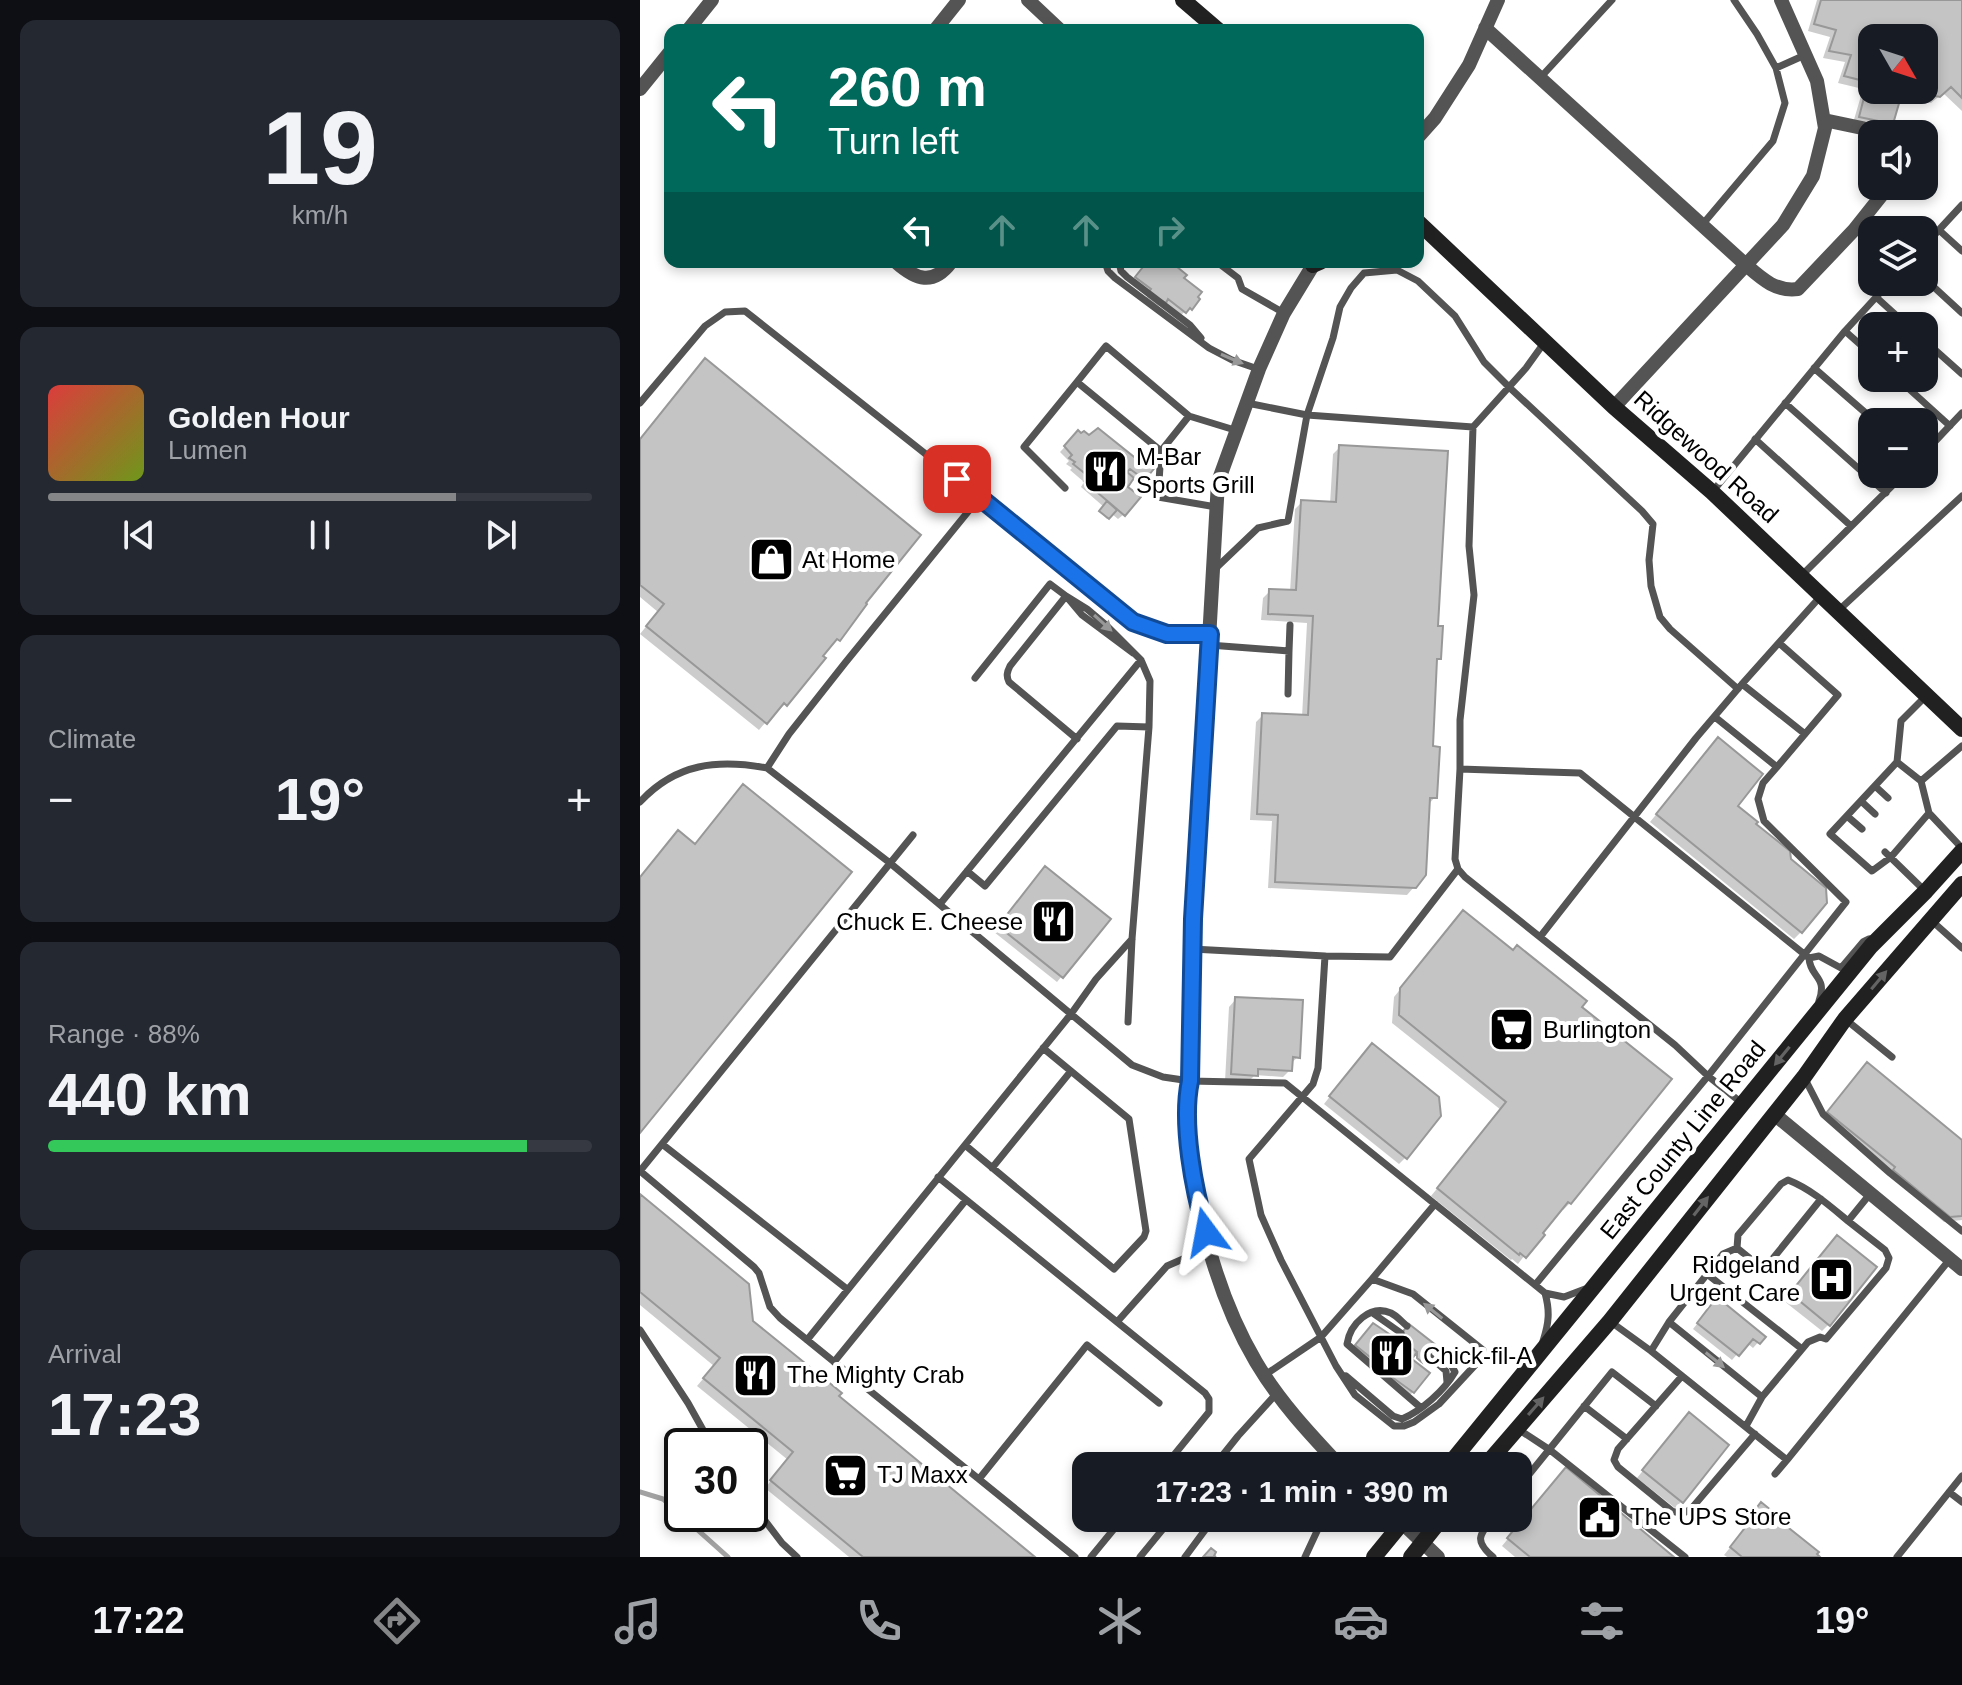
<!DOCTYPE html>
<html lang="en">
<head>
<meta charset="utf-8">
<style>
  :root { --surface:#171b24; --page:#242831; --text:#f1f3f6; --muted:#9ea1a6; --line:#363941; --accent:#858687 }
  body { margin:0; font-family:Helvetica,sans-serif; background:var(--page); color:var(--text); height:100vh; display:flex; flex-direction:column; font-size:30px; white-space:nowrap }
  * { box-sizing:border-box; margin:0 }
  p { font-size:26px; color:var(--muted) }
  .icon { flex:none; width:44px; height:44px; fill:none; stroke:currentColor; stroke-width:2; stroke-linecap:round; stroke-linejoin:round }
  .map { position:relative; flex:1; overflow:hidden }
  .panel { display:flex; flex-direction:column; gap:20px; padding:20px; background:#0d0f14; width:640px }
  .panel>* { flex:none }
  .banner { position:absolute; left:24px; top:24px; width:760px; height:244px; border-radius:16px; box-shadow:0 4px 12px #0003; background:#00695c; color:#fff; overflow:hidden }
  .needle { width:52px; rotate:129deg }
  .tools { position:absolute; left:1218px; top:24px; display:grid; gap:16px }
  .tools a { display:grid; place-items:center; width:80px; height:80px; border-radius:16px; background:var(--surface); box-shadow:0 4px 12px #0003; font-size:40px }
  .speed { position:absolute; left:24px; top:1428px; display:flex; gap:16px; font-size:40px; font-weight:700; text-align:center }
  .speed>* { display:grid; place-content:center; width:104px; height:104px; border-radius:50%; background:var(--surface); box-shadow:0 4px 12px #0003; line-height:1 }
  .speed .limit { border:4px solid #111; border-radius:12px; background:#fff; color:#111 }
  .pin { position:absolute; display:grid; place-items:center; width:68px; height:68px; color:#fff; margin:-34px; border-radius:16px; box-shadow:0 4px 12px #0006 }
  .me { position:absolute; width:88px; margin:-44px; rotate:347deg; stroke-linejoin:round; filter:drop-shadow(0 0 6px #0008) }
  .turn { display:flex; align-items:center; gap:28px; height:168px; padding:0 32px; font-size:36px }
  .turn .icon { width:104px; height:104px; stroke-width:2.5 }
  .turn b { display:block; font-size:56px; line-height:68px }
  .lanes { display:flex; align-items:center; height:76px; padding:0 32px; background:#0003; justify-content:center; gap:40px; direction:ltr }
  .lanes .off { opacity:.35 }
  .big { font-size:60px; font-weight:800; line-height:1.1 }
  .panel .widget { flex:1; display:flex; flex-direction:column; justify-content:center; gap:12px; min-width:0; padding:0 28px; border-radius:16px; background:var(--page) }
  .panel .dial { align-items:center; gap:0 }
  .dial b { font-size:104px; line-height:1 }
  .song { display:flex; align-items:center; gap:24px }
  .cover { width:96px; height:96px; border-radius:12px; background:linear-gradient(135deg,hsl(0 70% 55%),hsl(80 70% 35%)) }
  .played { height:8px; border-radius:4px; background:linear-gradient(90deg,var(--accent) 75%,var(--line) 75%) }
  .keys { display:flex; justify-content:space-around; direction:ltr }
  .heat { display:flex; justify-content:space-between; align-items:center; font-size:44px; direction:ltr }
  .charge { height:12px; border-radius:6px; background:linear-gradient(90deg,#34c759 88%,var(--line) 0) }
  .trip { position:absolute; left:432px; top:1452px; width:460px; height:80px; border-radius:16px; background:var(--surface); box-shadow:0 4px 12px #0003; font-weight:800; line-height:80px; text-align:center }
  .tab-bar { display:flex; height:128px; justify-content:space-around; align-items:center; background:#090b0e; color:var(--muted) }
  .tab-bar .icon { width:56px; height:56px }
  .tab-bar .selected { color:var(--accent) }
  .tab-bar b { font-size:36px; color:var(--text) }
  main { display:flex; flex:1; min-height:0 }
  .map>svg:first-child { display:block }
  .shadow { fill:#0003; fill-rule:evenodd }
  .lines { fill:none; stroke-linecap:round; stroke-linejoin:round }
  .stream { stroke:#a2a2a2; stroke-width:5 }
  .building { fill:#c4c4c4; stroke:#989898; stroke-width:2 }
  .lane { stroke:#545454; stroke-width:7 }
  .street { stroke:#545454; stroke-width:14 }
  .secondary { stroke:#212121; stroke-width:16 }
  .oneway { fill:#989898 }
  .oneway2 { fill:#646464 }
  .route-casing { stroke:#114b97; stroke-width:20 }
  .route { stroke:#1a73e8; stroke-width:14 }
  .labels { text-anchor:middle; stroke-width:8; stroke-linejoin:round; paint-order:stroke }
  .poi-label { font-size:24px; fill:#000; stroke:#fff; text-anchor:start }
  .street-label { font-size:24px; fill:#000; stroke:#fff }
</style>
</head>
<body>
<main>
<section class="panel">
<div class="widget dial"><b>19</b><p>km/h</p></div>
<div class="widget">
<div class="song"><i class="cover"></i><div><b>Golden Hour</b><p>Lumen</p></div></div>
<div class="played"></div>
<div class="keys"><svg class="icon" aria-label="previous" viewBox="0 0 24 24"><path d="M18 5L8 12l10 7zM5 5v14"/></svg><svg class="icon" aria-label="pause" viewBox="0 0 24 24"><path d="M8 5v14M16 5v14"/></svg><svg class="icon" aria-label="next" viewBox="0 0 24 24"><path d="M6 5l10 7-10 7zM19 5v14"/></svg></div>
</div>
<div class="widget"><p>Climate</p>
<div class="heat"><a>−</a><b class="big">19°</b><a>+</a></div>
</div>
<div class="widget"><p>Range · 88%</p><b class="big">440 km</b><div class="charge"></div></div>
<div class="widget"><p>Arrival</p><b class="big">17:23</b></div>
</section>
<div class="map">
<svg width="1322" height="1557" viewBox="0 0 1322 1557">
  <rect width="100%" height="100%" fill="#fff"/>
  <path class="shadow" d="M1177 0H1322V111L1303 93 1291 103 1280 101 1286 76H1284V38H1232V90H1252V123L1244 130 1213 123 1223 89 1198 83 1205 62 1183 58 1190 37 1168 31Z
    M508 262H526L557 299 545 313 544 312 540 317 522 303 519 306 505 299 508 295 492 283Z
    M438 433 497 462 514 466 498 484 491 479 485 487 483 515 478 519 472 514 467 519 460 512 464 507 441 487 444 482 430 470 432 468 426 464 429 461 420 452Z
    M0 440 212 620 198 639 191 646 189 645 145 704 138 711 136 710 119 730 0 634 18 612 0 597Z
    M700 447 796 628 799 658 795 662 790 748 795 797 788 805 774 887 767 895 628 888 632 821 610 820 616 722 623 715 662 717 667 623 621 620 623 598 630 591 650 592 655 509 662 502 690 504 693 454Z
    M1071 747 1095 806 1161 932 1154 939 1010 822Z
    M401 874 468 920 417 982 354 932Z
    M816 920 940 1007 930 1203 923 1210 921 1208 878 1264 872 1259 871 1260 791 1196 861 1110 752 1023 754 997Z
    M596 999 658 1057 650 1064V1070L643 1077 615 1075 608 1082 585 1081 589 1007Z
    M725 1052 766 1157 759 1164 684 1104Z
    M1222 1070 1322 1142V1220L1304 1222 1183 1118Z
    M0 1197 111 1322 196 1396 392 1557H209L125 1488 148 1460 57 1386 74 1366 0 1305Z
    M1190 1244 1189 1324 1182 1331 1144 1301Z
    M1072 1305 1123 1337 1113 1348 1107 1343 1092 1360 1053 1329Z
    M728 1330 757 1342 794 1347 781 1363 777 1359 778 1349 770 1359 773 1392 768 1397 735 1373 737 1371 712 1351ZM758 1342 768 1351 766 1354 756 1346Z
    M1042 1422V1501L1035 1508 997 1478Z
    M920 1476 1030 1557H875L862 1546Z
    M1115 1512 1132 1518 1177 1557H1087L1084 1555 1106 1528 1103 1526Z"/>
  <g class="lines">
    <path class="stream" d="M0 1492 23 1499 88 1557"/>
  </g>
  <path class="building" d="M1181 0H1322V98L1311 87 1300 97 1286 94 1292 69 1284 67V38H1232V90H1254L1262 93 1253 124 1219 117 1228 82 1204 76 1211 55 1189 51 1196 30 1174 24Z
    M507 262H531L547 275 544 278 562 292 558 297 560 299 552 310 550 308 546 313 528 299 526 303 508 293 511 289 495 277Z
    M65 358 281 535 226 603 227 604 200 641 197 639 183 656 186 658 147 706 144 703 127 724 6 626 24 604 0 585V439Z
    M458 428 498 460 503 454 517 465 505 480 490 469 487 472 494 478 488 487 501 497 485 516 444 481 448 476 433 464 435 462 429 458 432 455 424 446 438 430 441 433 444 431 449 435Z
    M699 445 808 451 798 626H803L801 659H797L793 746 800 747 797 798H790L786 875 776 888 635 882 638 815 617 814 622 713 668 715 673 616 628 614 629 589 656 590 661 500 696 502Z
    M467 501 477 510 469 519 459 511Z
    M1078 737 1123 774 1098 806 1118 822 1116 824 1150 851 1151 859 1186 888 1187 903 1162 933 1016 814Z
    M103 784 212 872 0 1133V877L38 830 55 844Z
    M405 866 471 919 423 978 358 926Z
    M823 910 873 950 877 945 947 1001 942 1007 1032 1079 931 1204 928 1202 903 1233 905 1235 886 1258 880 1253 879 1255 797 1188 866 1102 759 1015 760 988Z
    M595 997 663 1000 660 1058 653 1057 652 1071 618 1069V1076L591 1074Z
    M732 1043 799 1097 801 1116 767 1159 689 1096Z
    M1227 1062 1322 1140V1216L1310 1217 1253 1170 1255 1167 1187 1112Z
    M0 1194 109 1284 113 1321 202 1393 199 1396 395 1557H223L130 1480 153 1452 63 1378 80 1358 0 1292Z
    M1197 1235 1237 1267 1190 1326 1150 1293Z
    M1077 1297 1126 1337 1120 1344 1113 1339 1099 1356 1057 1323Z
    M733 1323 761 1342 759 1345 763 1349 767 1344 777 1352 772 1359 790 1373 774 1393 738 1367 740 1365 715 1345Z
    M769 1324 797 1346 783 1363 777 1358V1352L767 1344 765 1347 757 1339Z
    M1049 1412 1089 1445 1043 1503 1002 1470Z
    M926 1467 1034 1557H890L867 1538Z
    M1121 1502 1137 1515 1135 1517 1179 1552 1177 1554 1180 1557H1102L1090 1547 1111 1520 1109 1518Z
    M571 1548 576 1552 574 1556 576 1557H563Z"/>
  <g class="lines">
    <path class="lane" d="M1136 68 1165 55
      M900 78 972 0
      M1062 225 1133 141 1145 103 1136 68 1117 34 1094 0
      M1299 230 1322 251
      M1284 246 1322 205
      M465 262 468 271 475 278 569 348 592 360 618 369
      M479 262 481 271 487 277 550 325 561 338
      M577 262 598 278 602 289 644 313
      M1284 278 1322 313
      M1236 297 1268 326
      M1205 331 1232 355
      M1284 340 1322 374
      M1174 368 1236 422
      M1257 378 1310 426
      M0 403 65 326 85 312 105 311 340 497 493 622 527 634H570
      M607 403 667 415 833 427 886 368 904 343
      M1145 403 1246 493
      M549 416 521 451 518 497 576 507
      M833 427 829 546 834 595 820 720V769L815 859 818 869 825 877 1035 1045 1068 1076 1103 1104
      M1115 439 1211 526
      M521 451 437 382 466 346 549 416 598 431
      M1284 453 1322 413
      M425 488 384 447 437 382
      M1073 491 1205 331 1250 282
      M575 569 618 528 648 521 667 415 693 338 700 307 711 288 724 273 757 270 778 281 815 316 844 362 870 388 1002 511 1013 524 1009 560 1011 586 1020 617 1030 629 1098 689
      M1161 576 1264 474
      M1199 610 1322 496
      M569 645 649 651 648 694
      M649 651 650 625
      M335 678 410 584 426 596 370 666C367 672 366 676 369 682L437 739
      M1102 684 1165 734
      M1287 695 1261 721 1257 762 1190 834 1232 871 1251 857 1289 813 1281 781 1322 746
      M1075 717 1137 767 1198 695 1139 643
      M1257 762 1281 781
      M127 768 250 863 492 1065 523 1077 550 1081 645 1083 905 1293 924 1297 945 1289
      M820 769 940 773 1169 958
      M1235 786 1248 798
      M1221 801 1235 814
      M0 802C36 763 78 759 127 768L149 734 205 663 340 497
      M1289 813 1322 848
      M1207 816 1222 829
      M1245 852 1284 890
      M327 871 345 886 477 726 509 727
      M300 904 501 660
      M1292 921 1322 948
      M900 937 1056 738 1102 684 1180 597
      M552 949 685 956 750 957 818 869
      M685 956 678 1068 673 1084 609 1159 621 1215 641 1260 696 1366 715 1395 754 1426H764L774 1422 799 1404 837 1363 843 1350 773 1294 732 1279
      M1179 1001C1188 976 1170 978 1169 958L1179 956 1201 968 1223 942 1229 939
      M1205 1019 1252 1057
      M488 1022 492 939 509 727 510 681 501 660 466 625 447 609 426 596 442 615 493 653
      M1165 1079 1183 1114 1250 1173 1322 1231
      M22 1144 207 1289
      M325 1145 474 1269 504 1237 506 1231 489 1119 403 1048
      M352 1168 431 1071
      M0 1171 114 1267 119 1273 130 1307 140 1318 435 1557
      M0 1171 273 835
      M298 1177 477 1322
      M1181 1199 1126 1267 1118 1265 1097 1248 1098 1235 1141 1184 1148 1180C1171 1189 1190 1206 1208 1221L1230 1194
      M1067 1274 1162 1349
      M895 1285 1068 1076 1206 902 1124 821 1118 799 1123 783 1137 767
      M734 1314 761 1333
      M971 1322 1011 1351 1147 1460 1310 1259
      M1029 1322 1122 1397
      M767 1326C762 1322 757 1316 751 1313 730 1304 710 1324 707 1344L780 1407
      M0 1330 48 1403 72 1446
      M167 1340 431 1014 456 979 492 939
      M903 1341C909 1323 910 1311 905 1293
      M1011 1351 1029 1322 1083 1254 1097 1248
      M789 1356 806 1371 807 1382
      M194 1362 326 1200
      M625 1375 681 1337 732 1279 795 1204
      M706 1376 753 1416 762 1419C781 1411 804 1391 815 1372L809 1361 795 1349
      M1042 1376 978 1449 974 1460 978 1467 1032 1511 1042 1514 1051 1509 1115 1434
      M944 1406 987 1439
      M1106 1426 1122 1397 1168 1342 1180 1337 1186 1339 1246 1268 1249 1258 1245 1250 1208 1221
      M878 1429 910 1450 1045 1557
      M525 1466 569 1412V1399L565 1393 477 1322 527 1266 568 1248
      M574 1466 598 1436 637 1393
      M1135 1474 1147 1460
      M339 1479 447 1345 519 1403
      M878 1488 972 1372 1016 1406
      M1309 1492 1322 1502
      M110 1501 142 1543 157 1557
      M853 1518C839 1535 834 1541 853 1557
      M451 1557 483 1518
      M500 1557 532 1518
      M545 1557 574 1518
      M665 1557 678 1529 669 1518
      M1257 1557 1322 1476"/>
    <path class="street" d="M388 0 420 30
      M845 28 1106 265C1122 279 1136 292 1158 289L1214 230 1249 186
      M48 30 72 0
      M295 30 319 0
      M0 89 30 52
      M1184 120 1222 128 1236 134
      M778 137 795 118 829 65 858 0
      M256 262C276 280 293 286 311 262
      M675 262 644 313 619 369 578 482 553 919 550 1081C547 1098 548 1113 549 1130 553 1206 577 1296 616 1362 639 1401 669 1433 700 1466
      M974 407 1143 225 1173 176 1185 128 1177 81 1141 0
      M1134 1114 1322 1269
      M757 1518 798 1557"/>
    <path class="secondary" d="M543 0 578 30
      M778 222 974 407 1072 492 1322 729
      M673 265 680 262
      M808 1466 1231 946 1286 891 1322 851
      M845 1466 970 1321 1164 1077 1205 1019 1322 884
      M734 1557 766 1518
      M771 1557 802 1518"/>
  </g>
  <defs><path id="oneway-solid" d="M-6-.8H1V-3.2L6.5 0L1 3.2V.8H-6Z" transform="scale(2)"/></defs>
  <g class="oneway">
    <use href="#oneway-solid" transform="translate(592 359) rotate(23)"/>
    <use href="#oneway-solid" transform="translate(463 623) rotate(42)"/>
    <use href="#oneway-solid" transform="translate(793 1311) rotate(-141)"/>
    <use href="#oneway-solid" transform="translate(1075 1360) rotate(39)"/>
  </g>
  <g class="oneway2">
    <use href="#oneway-solid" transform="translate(1239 980) rotate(-50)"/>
    <use href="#oneway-solid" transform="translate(1142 1056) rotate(129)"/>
    <use href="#oneway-solid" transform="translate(1061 1206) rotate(-52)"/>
    <use href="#oneway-solid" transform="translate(896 1406) rotate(-49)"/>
  </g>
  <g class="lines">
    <defs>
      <path id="route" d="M317 479 493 622 527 634H570L553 919 550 1081C541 1124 554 1190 566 1232"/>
    </defs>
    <use href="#route" class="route-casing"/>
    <use href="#route" class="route"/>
  </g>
  <defs>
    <symbol id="restaurant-square" viewBox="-11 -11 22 22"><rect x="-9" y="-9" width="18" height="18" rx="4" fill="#000" stroke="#fff"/><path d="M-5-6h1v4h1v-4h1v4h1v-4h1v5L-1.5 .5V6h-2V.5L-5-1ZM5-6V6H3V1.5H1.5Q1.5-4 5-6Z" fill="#fff"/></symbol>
    <symbol id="shop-square" viewBox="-11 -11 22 22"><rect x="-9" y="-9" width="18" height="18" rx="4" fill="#000" stroke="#fff"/><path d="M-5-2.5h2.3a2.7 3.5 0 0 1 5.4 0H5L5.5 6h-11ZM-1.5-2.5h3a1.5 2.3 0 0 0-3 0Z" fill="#fff"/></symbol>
    <symbol id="supermarket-square" viewBox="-11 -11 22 22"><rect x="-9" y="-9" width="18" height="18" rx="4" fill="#000" stroke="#fff"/><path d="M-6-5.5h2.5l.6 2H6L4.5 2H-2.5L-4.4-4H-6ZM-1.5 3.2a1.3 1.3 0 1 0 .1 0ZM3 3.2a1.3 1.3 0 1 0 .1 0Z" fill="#fff"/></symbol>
    <symbol id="hospital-square" viewBox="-11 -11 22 22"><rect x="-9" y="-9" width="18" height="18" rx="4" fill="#000" stroke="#fff"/><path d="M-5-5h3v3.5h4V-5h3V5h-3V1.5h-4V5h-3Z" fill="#fff"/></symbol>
    <symbol id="civic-square" viewBox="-11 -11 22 22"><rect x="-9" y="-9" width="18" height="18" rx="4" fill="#000" stroke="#fff"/><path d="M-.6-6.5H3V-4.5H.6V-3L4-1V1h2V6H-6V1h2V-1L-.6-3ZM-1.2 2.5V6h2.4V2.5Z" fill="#fff"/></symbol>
  </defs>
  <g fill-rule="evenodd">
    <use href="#restaurant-square" x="440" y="446" width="51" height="51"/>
    <use href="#shop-square" x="106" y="534" width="51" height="51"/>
    <use href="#restaurant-square" x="388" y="896" width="51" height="51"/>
    <use href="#supermarket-square" x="846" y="1004" width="51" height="51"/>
    <use href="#hospital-square" x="1166" y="1254" width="51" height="51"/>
    <use href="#restaurant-square" x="726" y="1330" width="51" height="51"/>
    <use href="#restaurant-square" x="90" y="1350" width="51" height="51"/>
    <use href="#supermarket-square" x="180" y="1450" width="51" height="51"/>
    <use href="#civic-square" x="934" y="1492" width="51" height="51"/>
  </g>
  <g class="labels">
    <g class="poi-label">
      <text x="496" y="465">M-Bar<tspan x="496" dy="28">Sports Grill</tspan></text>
      <text x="162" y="568">At Home</text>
      <text x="383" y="930" text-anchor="end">Chuck E. Cheese</text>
      <text x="903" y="1038">Burlington</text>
      <text x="1160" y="1273" text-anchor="end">Ridgeland<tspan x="1160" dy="28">Urgent Care</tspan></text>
      <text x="783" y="1364">Chick-fil-A</text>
      <text x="147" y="1383">The Mighty Crab</text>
      <text x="237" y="1483">TJ Maxx</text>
      <text x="990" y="1525">The UPS Store</text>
    </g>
    <g class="street-label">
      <text transform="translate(1066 457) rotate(42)" y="8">Ridgewood Road</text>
      <text transform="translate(1043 1140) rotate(-51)" y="8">East County Line Road</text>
    </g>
  </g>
</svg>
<div class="tools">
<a><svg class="needle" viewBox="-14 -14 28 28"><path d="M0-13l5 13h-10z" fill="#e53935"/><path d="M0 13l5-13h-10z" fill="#9ea1a6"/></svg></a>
<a><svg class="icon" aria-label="sound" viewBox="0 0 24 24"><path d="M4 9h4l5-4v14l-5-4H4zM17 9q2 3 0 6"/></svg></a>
<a><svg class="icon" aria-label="layers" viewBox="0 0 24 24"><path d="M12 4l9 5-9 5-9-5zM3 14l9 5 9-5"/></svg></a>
<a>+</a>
<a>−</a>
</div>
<div class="speed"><div class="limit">30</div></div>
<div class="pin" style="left:317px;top:479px;background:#d93025"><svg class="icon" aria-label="arrive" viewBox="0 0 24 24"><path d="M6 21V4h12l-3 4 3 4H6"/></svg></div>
<svg class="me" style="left:566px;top:1232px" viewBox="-20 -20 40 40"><path d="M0-17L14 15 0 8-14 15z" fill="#1a73e8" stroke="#fff" stroke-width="4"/></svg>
<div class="trip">17:23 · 1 min · 390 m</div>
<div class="banner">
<div class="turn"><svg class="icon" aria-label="left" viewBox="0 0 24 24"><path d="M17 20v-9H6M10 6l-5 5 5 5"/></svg><div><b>260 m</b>Turn left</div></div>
<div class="lanes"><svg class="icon" aria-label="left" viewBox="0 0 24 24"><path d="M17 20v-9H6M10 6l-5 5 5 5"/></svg><svg class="icon off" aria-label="ahead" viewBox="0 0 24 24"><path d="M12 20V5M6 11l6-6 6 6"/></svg><svg class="icon off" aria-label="ahead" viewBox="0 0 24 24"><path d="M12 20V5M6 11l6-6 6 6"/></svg><svg class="icon off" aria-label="right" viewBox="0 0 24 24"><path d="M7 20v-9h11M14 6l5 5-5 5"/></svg></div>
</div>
</div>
</main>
<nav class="tab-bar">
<b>17:22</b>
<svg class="icon selected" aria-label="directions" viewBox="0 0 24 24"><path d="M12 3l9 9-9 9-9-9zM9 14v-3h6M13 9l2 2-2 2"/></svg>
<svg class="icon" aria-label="music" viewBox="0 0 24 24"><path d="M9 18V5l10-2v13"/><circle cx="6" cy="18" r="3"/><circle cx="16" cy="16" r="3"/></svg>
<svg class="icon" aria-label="phone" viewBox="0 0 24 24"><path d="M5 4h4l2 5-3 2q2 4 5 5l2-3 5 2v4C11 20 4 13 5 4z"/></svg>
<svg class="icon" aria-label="climate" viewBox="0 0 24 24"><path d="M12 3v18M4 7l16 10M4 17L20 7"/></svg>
<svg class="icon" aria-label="car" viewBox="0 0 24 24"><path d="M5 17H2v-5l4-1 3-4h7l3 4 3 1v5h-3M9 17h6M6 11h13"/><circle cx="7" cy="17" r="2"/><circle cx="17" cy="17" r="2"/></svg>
<svg class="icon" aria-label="filters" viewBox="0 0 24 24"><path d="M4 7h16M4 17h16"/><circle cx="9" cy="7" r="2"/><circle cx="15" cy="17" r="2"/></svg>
<b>19°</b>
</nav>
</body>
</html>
